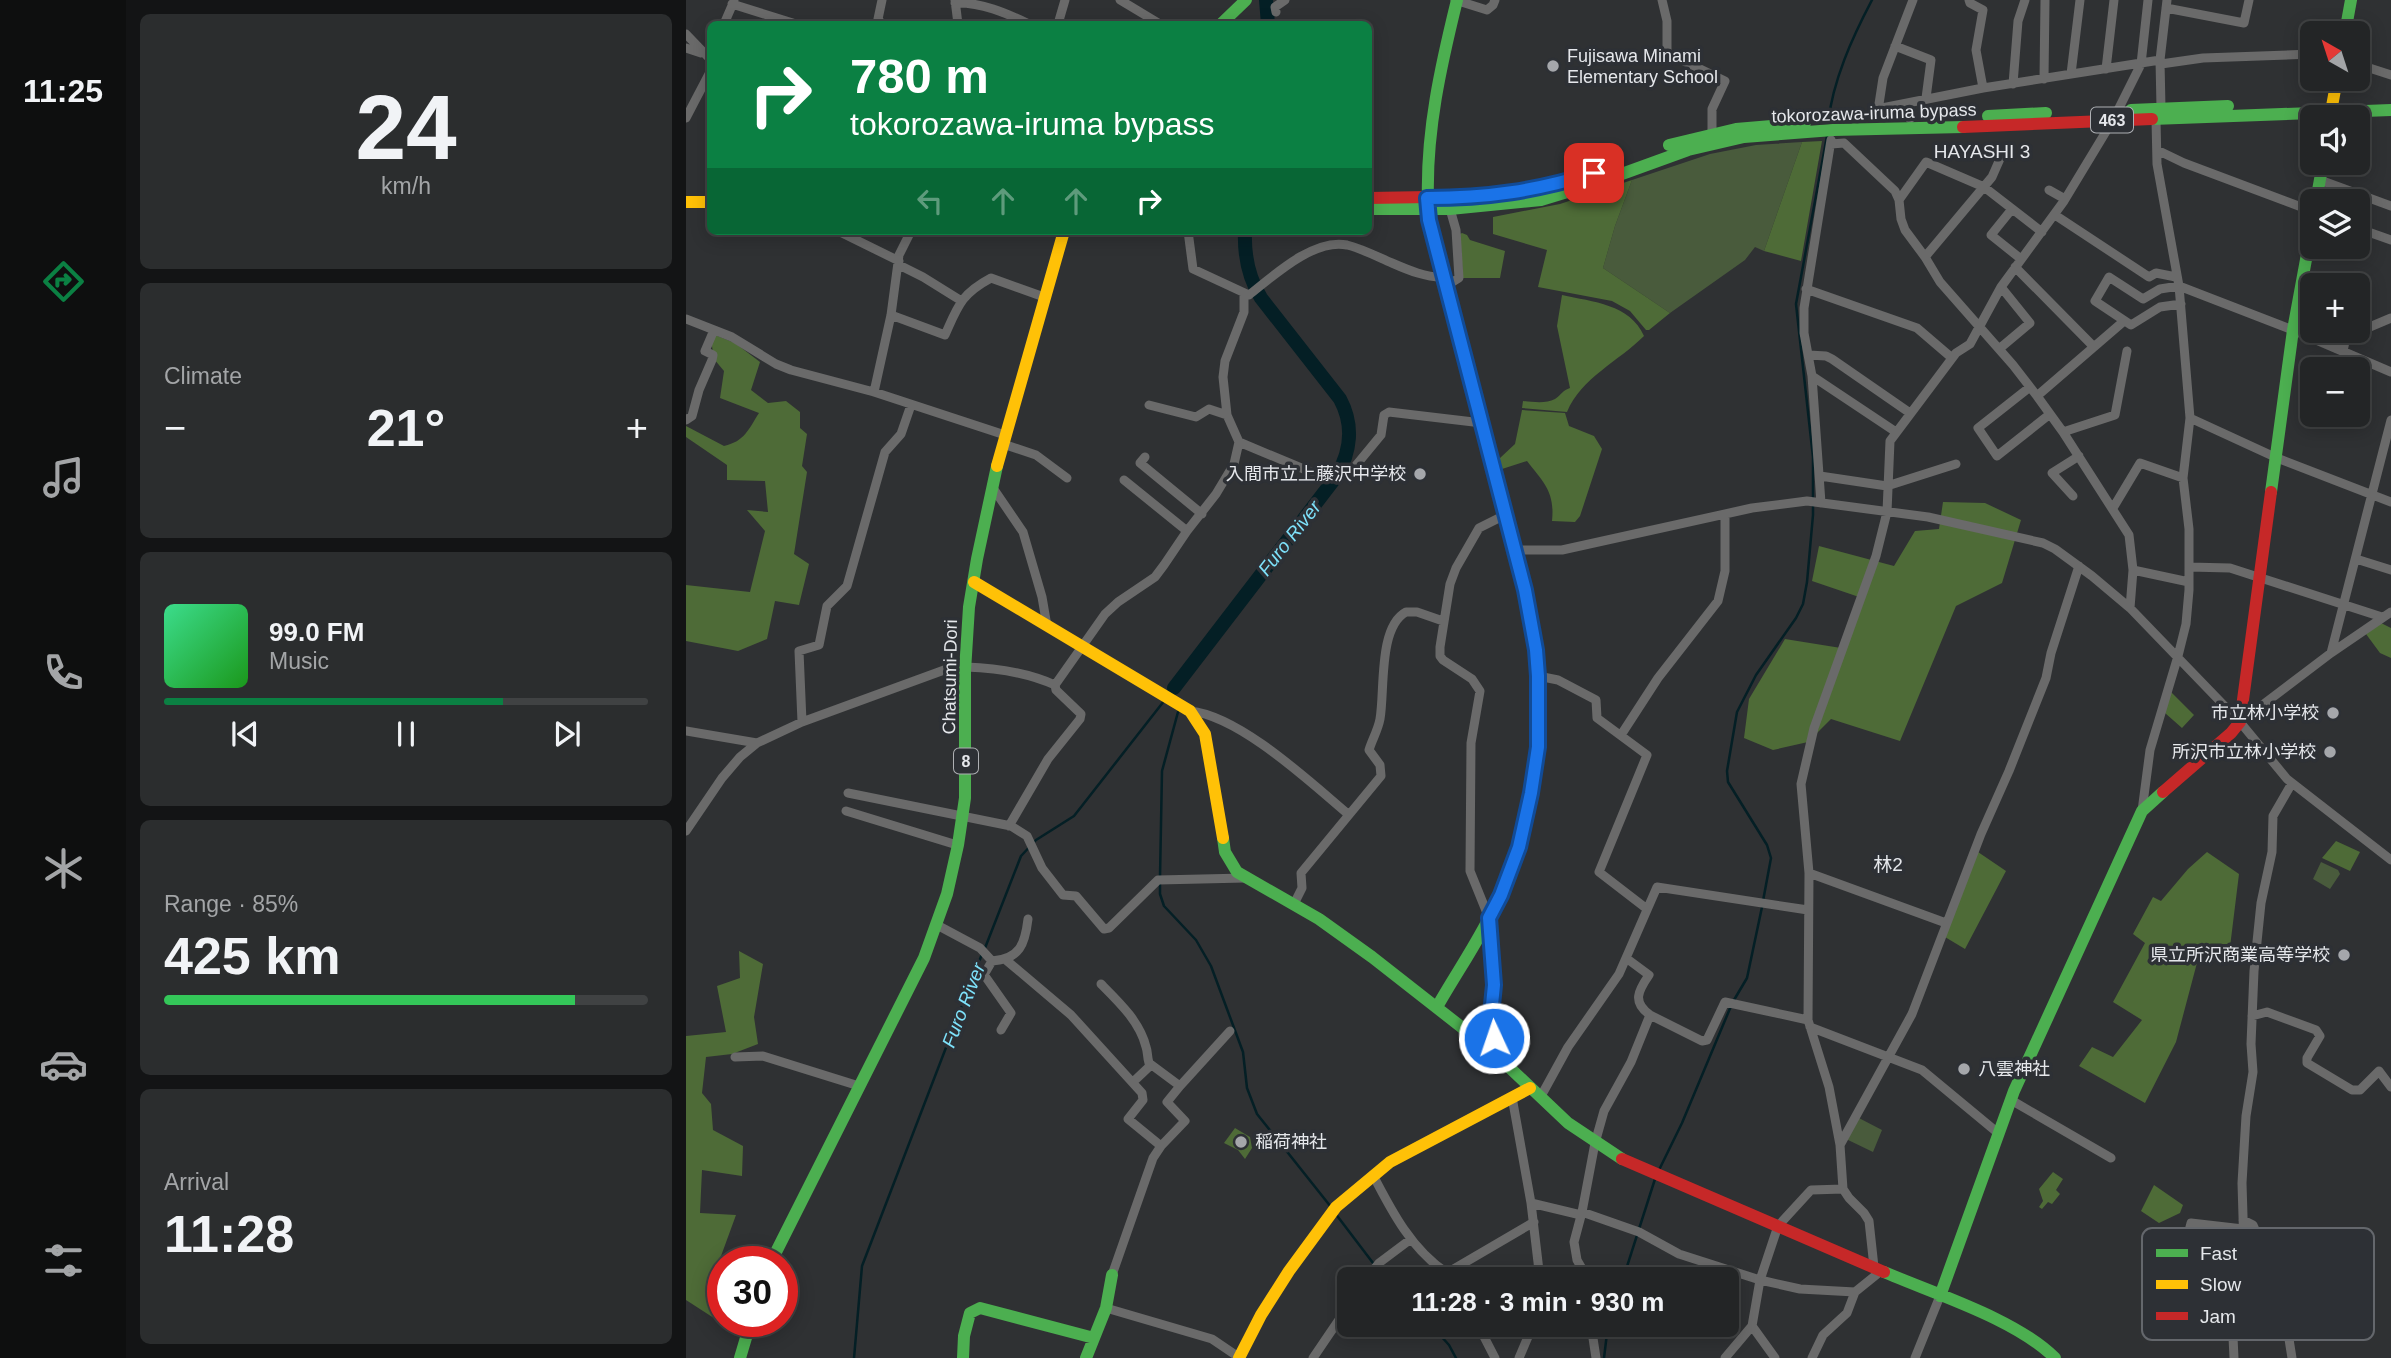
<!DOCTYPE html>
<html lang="en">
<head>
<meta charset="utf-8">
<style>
  :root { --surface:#232526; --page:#2b2d2e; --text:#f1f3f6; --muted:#a3a5a7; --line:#404243; --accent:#0b8043 }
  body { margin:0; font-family:Helvetica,"Noto Sans JP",sans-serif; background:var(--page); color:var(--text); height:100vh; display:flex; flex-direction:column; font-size:26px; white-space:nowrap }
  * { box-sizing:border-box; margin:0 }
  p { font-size:23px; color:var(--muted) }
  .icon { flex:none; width:38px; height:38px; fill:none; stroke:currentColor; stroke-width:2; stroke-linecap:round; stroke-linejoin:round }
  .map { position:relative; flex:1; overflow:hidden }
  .panel { display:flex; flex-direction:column; gap:14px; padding:14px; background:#131415; width:560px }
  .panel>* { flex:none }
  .hud { position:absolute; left:21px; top:21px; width:665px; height:214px; border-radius:10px; box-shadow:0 4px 18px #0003,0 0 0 2px var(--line); background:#0b8043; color:#fff; overflow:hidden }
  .needle { width:46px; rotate:321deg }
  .buttons { position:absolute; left:1614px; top:21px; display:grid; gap:14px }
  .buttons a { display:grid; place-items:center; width:70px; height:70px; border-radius:10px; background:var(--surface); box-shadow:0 4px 18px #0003,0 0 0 2px var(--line); font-size:35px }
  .speed { position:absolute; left:21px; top:1246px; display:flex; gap:14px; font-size:35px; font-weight:700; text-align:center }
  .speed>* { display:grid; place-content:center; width:91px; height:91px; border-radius:50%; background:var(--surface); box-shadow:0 4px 18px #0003,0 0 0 2px var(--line); line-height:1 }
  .speed .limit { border:10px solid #d22; background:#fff; color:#111 }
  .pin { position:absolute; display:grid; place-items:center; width:60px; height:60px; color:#fff; margin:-30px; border-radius:14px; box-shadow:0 4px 10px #0006 }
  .me { position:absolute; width:77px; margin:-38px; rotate:357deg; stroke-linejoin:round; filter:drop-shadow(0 0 5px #0008) }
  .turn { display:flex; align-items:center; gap:24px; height:147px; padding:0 28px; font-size:32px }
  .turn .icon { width:91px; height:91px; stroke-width:2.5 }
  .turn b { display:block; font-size:49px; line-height:60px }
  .lanes { display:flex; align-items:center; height:66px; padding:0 28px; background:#0003; justify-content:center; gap:35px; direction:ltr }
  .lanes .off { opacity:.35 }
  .big { font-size:52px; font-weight:800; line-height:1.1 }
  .panel .card { flex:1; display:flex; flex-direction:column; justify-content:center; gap:10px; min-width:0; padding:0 24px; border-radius:10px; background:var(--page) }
  .panel .dial { align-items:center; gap:0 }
  .dial b { font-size:91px; line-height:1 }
  .song { display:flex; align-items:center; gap:21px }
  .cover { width:84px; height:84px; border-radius:10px; background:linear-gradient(135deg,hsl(150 70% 55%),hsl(120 70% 35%)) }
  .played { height:7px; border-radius:4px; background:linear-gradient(90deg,var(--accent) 70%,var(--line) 70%) }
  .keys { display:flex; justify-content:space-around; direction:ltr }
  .heat { display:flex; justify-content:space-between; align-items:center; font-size:38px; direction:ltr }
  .charge { height:10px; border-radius:5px; background:linear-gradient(90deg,#34c759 85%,var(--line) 0) }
  .trip { position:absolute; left:651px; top:1267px; width:402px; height:70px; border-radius:10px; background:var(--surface); box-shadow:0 4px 18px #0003,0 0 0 2px var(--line); font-weight:800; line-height:70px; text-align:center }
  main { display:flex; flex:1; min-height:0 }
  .menu { display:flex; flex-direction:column; width:126px; justify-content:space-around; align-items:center; background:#0e0f0f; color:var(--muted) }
  .menu .icon { width:49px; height:49px }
  .menu .active { color:var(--accent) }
  .menu b { font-size:32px; color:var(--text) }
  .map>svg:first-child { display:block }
  .green { fill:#495b3c }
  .forest { fill:#4e6b37 }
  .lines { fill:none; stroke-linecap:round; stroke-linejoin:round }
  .stream { stroke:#041f25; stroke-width:2.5 }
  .river { stroke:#041f25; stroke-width:14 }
  .street { stroke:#6a6a6a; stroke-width:9 }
  .fast { stroke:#4caf50; stroke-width:12 }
  .slow { stroke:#ffc107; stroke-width:12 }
  .jam { stroke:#c62828; stroke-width:12 }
  .route-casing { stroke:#114b97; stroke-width:18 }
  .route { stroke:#1a73e8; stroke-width:12 }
  .poi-dot { fill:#a5a7ab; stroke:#2d3035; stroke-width:2.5 }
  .labels { text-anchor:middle; stroke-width:7; stroke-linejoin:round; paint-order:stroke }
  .shield { fill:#2d3035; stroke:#aeb0b4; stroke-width:2 }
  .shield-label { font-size:16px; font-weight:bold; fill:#e5e7eb }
  .poi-label { font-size:18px; fill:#e5e7eb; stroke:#2d3035; text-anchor:end }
  .street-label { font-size:18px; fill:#e5e7eb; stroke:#2d3035 }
  .neighbourhood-label { font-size:19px; fill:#e5e7eb; stroke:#2d3035 }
  .water-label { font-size:19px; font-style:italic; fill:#7ee2fb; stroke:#2d3035 }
  .key { fill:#2d3035; stroke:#64676c; stroke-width:2 }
  .key-label { font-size:19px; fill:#e5e7eb }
</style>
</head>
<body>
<main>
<nav class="menu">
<b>11:25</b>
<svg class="icon active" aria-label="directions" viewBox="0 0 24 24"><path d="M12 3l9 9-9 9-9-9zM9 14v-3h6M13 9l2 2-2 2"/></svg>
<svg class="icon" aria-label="music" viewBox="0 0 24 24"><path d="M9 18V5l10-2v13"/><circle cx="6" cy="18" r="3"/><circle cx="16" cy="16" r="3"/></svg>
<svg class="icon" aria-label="phone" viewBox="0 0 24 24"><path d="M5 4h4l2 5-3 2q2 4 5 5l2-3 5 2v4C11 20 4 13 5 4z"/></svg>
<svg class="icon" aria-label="climate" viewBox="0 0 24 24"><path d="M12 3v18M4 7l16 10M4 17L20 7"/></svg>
<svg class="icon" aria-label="car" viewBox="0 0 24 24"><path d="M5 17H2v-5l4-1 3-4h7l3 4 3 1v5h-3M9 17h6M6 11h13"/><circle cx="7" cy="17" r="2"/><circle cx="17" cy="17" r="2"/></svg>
<svg class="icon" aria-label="filters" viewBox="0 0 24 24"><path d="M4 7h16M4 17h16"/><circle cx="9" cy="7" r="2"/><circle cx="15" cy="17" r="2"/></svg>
</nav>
<section class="panel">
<div class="card dial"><b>24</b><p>km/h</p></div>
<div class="card"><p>Climate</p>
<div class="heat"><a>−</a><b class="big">21°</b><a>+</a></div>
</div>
<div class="card">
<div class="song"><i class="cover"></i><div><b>99.0 FM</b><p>Music</p></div></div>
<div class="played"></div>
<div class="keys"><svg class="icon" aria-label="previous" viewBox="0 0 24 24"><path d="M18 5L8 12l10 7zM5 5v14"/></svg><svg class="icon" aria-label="pause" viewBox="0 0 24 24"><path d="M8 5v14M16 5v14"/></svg><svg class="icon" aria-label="next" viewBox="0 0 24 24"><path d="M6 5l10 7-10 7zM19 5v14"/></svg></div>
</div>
<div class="card"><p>Range · 85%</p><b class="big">425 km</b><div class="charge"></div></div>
<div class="card"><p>Arrival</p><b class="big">11:28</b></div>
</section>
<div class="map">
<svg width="1705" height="1358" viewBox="0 0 1705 1358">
  <rect width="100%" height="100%" fill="#2f3133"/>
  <path class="green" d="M1116 142 1078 251 1069 247 1059 260 984 313 917 268 929 226 946 180 1024 154 1070 145Z
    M1635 862 1652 870 1654 874 1644 889 1627 879Z
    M1171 1117 1196 1130 1187 1152 1160 1139Z"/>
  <path class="forest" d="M1136 141 1115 261 1078 251 1116 142Z
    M946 180 929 226 917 268 984 313 963 330H960L944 311 926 301 852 287 861 250 807 234V217L874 204Z
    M776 233 781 235 784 240 819 251 814 278H777L774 234Z
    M876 295C907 302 944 304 958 336 933 361 895 378 881 412L836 408 837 401C847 402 860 404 869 399 875 395 877 390 884 388L871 326Z
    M24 333 49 343 74 362 65 390 82 403 100 401 114 412V428L121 434 116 466 121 472 108 554 123 564 113 605 89 601 81 639 52 651 0 641V585L64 592 79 531 61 510 82 512 79 481 41 480V465L0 437V426L38 446C59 441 62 430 73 413L34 398 38 371 28 359Z
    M836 410 879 413 883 426 908 436 916 449 894 516 889 522 866 521C869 492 858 483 841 461L816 469 814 468V458L829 444Z
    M1257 502 1299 503 1335 520 1316 583 1270 606 1214 741 1145 719 1122 742 1087 750 1058 738 1063 699 1099 639 1155 648 1176 598 1126 581 1133 546 1208 566 1229 531 1253 529Z
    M1695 623 1705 628V658L1694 653 1680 634Z
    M1485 692 1508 715 1496 728 1479 713Z
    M1650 841 1674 852 1664 871 1636 858Z
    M1292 852 1320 871 1279 949 1259 937Z
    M1521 852 1553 874 1544 947 1516 944 1490 1042 1459 1103 1393 1066 1406 1047 1427 1057 1456 1020 1427 1002 1459 943 1447 934 1467 897 1475 901 1502 869Z
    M53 951 77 964 68 1017 72 1044 46 1054 20 1057 16 1093 25 1104 27 1130 57 1146 56 1176 16 1170 14 1213 50 1215 31 1267C41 1279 39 1308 34 1322L0 1300V1036L40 1032 31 986 54 978Z
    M549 1128 564 1137 566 1148 559 1159 552 1150 538 1143Z
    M1367 1172 1377 1179 1370 1190 1374 1194 1366 1204 1362 1202 1356 1209 1353 1207 1357 1201 1353 1189Z
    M1468 1185 1497 1205 1494 1213 1473 1223 1455 1211Z"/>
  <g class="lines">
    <path class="stream" d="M1142 123C1147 80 1166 38 1186 0
      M474 877 476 771 492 712
      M474 884V894L478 906 510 940 525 966 557 1052 561 1088 571 1114 645 1207
      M1077 901 1085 858 1081 845 1042 782 1041 771 1051 712 1070 675 1110 618 1117 604 1121 582 1127 515V457L1110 304 1141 136
      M299 948 335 856 350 840 388 816 478 701
      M1048 1000 1061 978 1076 907
      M973 1170 996 1123 1045 1006
      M649 1213 687 1263
      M691 1269 701 1279
      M937 1279 969 1179
      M745 1325 763 1345 770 1358
      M168 1358 176 1266 296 954
      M918 1358 922 1325"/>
    <path class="river" d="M580 0 582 24
      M488 688 650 477C665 452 668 425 654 399L575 298C562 277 558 256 559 231"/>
    <path class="street" d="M196 0 192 19 196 24
      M269 0 272 24
      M434 0 474 24
      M769 0 801 10 807 5 809 0
      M976 0 981 21V53L1039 81 1026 109V135
      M1227 0 1197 78 1193 104 1196 108 1297 88 1474 60
      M1283 0 1284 3 1297 10 1290 50 1297 88
      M269 3C295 2 320 13 343 24
      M46 4 110 24
      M1480 8 1558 23 1563 0
      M590 12 589 7 599 0
      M38 24 48 1
      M372 24 379 0
      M0 34 24 59
      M1209 46 1245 60 1240 98
      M0 48 15 53
      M1475 64 1517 58 1626 54
      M1671 64 1705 75
      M1420 69 1428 0
      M1385 74 1394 0
      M1358 79 1359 0
      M1327 84 1332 21 1339 0
      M1223 103 1224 119
      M1475 108 1474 60 1481 0
      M0 118 24 72
      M1145 144 1158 143 1209 191 1213 200 1215 219 1219 230 1239 257 1254 282 1327 365 1351 396 1377 432 1443 535 1447 570 1444 608
      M1471 150 1498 163 1626 211
      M1634 180 1705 206
      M1363 190 1379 199
      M1213 200 1240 162 1298 187 1356 232
      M1326 209 1305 235 1335 259
      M1369 215 1463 277 1470 273 1490 277
      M1671 228 1705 240
      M152 231 213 261
      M502 231 507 269 563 295C587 276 628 238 661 245 677 249 692 257 706 263 722 270 741 278 758 277
      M1239 257 1306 177 1317 152
      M213 265 237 277 274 300
      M1329 267 1408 347
      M760 286 773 278 770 230 764 209
      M1120 289 1231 328 1266 358
      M1495 304 1474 307 1445 325 1409 301 1423 277 1457 299 1474 289 1493 286 1607 330 1705 372
      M205 315 259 335C272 306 275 294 305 278L358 297
      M0 319 46 337 90 364 105 370 188 392 319 435
      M1313 349 1344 323 1315 287
      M1657 351 1660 337 1705 318
      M1123 355 1140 356 1146 359 1224 413
      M1126 376 1210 432
      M1344 387 1292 428 1311 456 1364 414
      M188 392 205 315 213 255 225 231
      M1351 396 1438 321
      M463 405 510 417 523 409 541 415
      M1504 418 1591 458 1705 502
      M0 420 6 416 13 390 26 360 27 355 19 351 28 330
      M1377 432 1429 415 1441 351
      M553 442 632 475 646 470 662 475 695 435 698 415 703 412 796 423
      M317 444 350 455 381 478
      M459 457 454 463 516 514
      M1134 476 1201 486 1270 464
      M438 480 501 531
      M307 488 337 532 356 597 361 626
      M1387 496 1366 473 1393 456
      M1135 503 1126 376 1118 333V308L1145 140
      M1427 508 1454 463 1497 478
      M829 550H876L1066 508 1121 501 1242 517 1357 543 1369 549 1406 576 1444 608 1554 722 1601 779 1705 860
      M1670 559 1705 570
      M1503 567 1544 568 1696 617
      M1447 570 1503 582
      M1645 653 1705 420
      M280 667C311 668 340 672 369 685L370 690 395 714 394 719 362 759 323 826
      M852 676 872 680 910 700 911 718 961 755 913 872 961 909
      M369 685 419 614 432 602 469 577 478 565 501 531 530 494 548 464 553 442 541 415 537 377 539 361 558 312V293
      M504 711C554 716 624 782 662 814
      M116 722 113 651 133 645 141 606 161 586 199 452 215 434 225 405
      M1554 722 1645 653 1705 612
      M0 731 71 743
      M935 735 972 678 1032 601 1039 571V515
      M162 793 325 826 341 836 356 868 377 895 390 896 418 929 423 928 472 880 559 878
      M160 811 271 845
      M1456 811 1464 750 1492 656 1500 624 1503 590V529L1497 478 1504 418 1493 286 1471 164 1470 120
      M0 831 36 778 54 757 71 743 116 722 280 662
      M1123 873 1260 923
      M608 904 616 888 615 873 695 776 694 765 683 750C686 740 692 730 694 719 699 691 692 627 720 612H731L757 621
      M251 925 294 948 306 961C334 959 339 944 342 919
      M320 960 385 1015 456 1093 457 1100 442 1119 475 1146
      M306 961 299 973V976L325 1013 315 1030
      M415 984C433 1002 454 1022 460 1047 462 1052 461 1057 463 1063L494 1086 544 1031
      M964 1015 1016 1041 1021 1040 1039 1002 1122 1020
      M1566 1016 1581 1012 1630 1030 1634 1036 1621 1058V1063L1666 1090H1674L1693 1071 1705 1087
      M1124 1027 1236 1070 1312 1133
      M806 1051 808 1038 805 1006 808 985 803 918 784 871 785 743 794 691 786 679 757 660 754 656V647L764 584 770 568 793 528 819 515
      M49 1057 77 1056 173 1086
      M447 1082 465 1065
      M826 1097 845 1203 854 1279
      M854 1098 882 1047 933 974 971 887 1122 910
      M1325 1100 1425 1158
      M1154 1145 1226 1014 1295 834 1323 771 1360 678 1365 653 1393 566
      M687 1175C706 1212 726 1250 761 1273
      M845 1203 895 1215
      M896 1212 953 1232 993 1254 1074 1280 1114 1289 1169 1292 1195 1271
      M1557 1220 1567 1225 1595 1289 1606 1358
      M1497 1254 1505 1223 1557 1229
      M1188 1267 1183 1221 1178 1213 1163 1198 1157 1189 1154 1145 1143 1087 1122 1020 1123 873 1115 784 1128 728 1190 556 1201 512 1204 441 1270 353 1284 344 1315 287 1378 201 1427 120 1455 64 1462 0
      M426 1275 467 1158 475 1146 499 1121 481 1102 494 1086
      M762 1276 761 1273 848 1222
      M680 1279 693 1263 725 1239
      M902 1279 891 1260 888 1242 896 1212 909 1143 918 1111 945 1062 964 1015C946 1002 952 991 963 975L940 958
      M420 1308 526 1339 554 1358
      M792 1325 809 1358
      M905 1325 910 1358
      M1066 1326 1089 1358
      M627 1358 663 1305
      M833 1358 847 1325
      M1039 1358 1066 1326 1074 1280 1092 1226 1125 1190 1157 1189
      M1126 1358 1137 1335 1161 1313 1169 1292
      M1229 1358 1254 1296
      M1548 1358 1547 1337 1556 1280 1558 1249 1556 1183 1560 1116 1567 1072 1565 1044 1568 971 1575 903 1586 852 1587 816 1606 783"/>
    <path class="fast" d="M535 24 560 0
      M1659 33 1665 0
      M1445 110 1542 106
      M1302 116 1360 113
      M1466 119 1705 110
      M983 145 1050 129 1119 123
      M742 199C740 131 755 65 771 0
      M1630 201 1637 163
      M682 209H764L855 200 911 183 1002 150 1058 137 1147 130 1277 127
      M1585 492 1607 330 1626 227
      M537 838 539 852 551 872 633 919 686 957 806 1051 882 1123 936 1159
      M751 1007C772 970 797 935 814 896 866 779 859 668 828 548
      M85 1262 238 958 261 894 272 845 279 798V671L283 607 291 559 311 466
      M1198 1272C1249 1294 1330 1319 1369 1358
      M1254 1296 1328 1091 1456 811 1477 792
      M54 1358 65 1321
      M277 1358 278 1336 284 1313 294 1308 408 1338
      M400 1358 420 1308 426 1275"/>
    <path class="slow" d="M1644 117 1651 79
      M742 199V210L828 548
      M0 202H24
      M311 466 378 231
      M288 582 504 711 519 734 537 838
      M553 1358 575 1315 603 1271 650 1207 704 1162 844 1088"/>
    <path class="jam" d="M1277 127 1466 119
      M682 198 804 196 876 183
      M1477 792 1545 733 1554 722 1585 492
      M936 1159 1198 1272"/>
  </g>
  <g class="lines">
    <defs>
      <path id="route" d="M808 1038 805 1015 808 985 803 918 815 895 833 847 845 793 852 747V676L850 650 839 590 743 220 741 198C802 198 849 191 908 173"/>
    </defs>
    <use href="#route" class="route-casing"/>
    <use href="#route" class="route"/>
  </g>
  <g class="poi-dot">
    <circle cx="867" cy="66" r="7"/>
    <circle cx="734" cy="474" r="7"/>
    <circle cx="1647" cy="713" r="7"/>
    <circle cx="1644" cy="752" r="7"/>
    <circle cx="1658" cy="955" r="7"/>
    <circle cx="1278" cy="1069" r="7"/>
    <circle cx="555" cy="1142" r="7"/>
  </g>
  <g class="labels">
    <g class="shield">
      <rect x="1405" y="107.5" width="42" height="25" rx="5"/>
      <rect x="268" y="748.5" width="24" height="25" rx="5"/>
    </g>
    <g class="shield-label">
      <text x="1426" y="126">463</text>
      <text x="280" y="767">8</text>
    </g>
    <g class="poi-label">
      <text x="881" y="62" text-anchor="start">Fujisawa Minami<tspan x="881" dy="21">Elementary School</tspan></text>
      <text x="720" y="480">入間市立上藤沢中学校</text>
      <text x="1633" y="719">市立林小学校</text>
      <text x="1630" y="758">所沢市立林小学校</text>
      <text x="1644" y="961">県立所沢商業高等学校</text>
      <text x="1292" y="1075" text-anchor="start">八雲神社</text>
      <text x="569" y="1148" text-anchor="start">稲荷神社</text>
    </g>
    <g class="street-label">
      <text transform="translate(1188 113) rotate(-2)" y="6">tokorozawa-iruma bypass</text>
      <text transform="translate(264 677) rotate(-89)" y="6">Chatsumi-Dori</text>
    </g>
    <g class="neighbourhood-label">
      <text x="1296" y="158">HAYASHI 3</text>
      <text x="1202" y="871">林2</text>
    </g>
    <g class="water-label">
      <text transform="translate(603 538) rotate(-52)" y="7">Furo River</text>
      <text transform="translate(277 1005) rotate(-69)" y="7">Furo River</text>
    </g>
  </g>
  <rect x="1456" y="1228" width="232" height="112" rx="10" class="key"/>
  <rect x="1470" y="1249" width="32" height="8" fill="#4caf50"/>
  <rect x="1470" y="1280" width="32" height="9" fill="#ffc107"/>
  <rect x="1470" y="1312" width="32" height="8" fill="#c62828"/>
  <g class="key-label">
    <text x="1514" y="1260">Fast</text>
    <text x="1514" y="1291">Slow</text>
    <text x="1514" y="1323">Jam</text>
  </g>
</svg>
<div class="buttons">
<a><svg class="needle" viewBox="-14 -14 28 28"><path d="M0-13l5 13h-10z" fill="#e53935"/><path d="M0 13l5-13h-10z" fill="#a3a5a7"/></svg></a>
<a><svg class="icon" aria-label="sound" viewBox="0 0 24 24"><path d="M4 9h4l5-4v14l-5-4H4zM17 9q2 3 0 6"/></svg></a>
<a><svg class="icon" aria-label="layers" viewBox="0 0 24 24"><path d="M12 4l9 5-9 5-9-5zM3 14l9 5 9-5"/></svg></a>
<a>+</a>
<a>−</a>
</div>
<div class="speed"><div class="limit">30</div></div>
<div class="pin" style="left:908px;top:173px;background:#d93025"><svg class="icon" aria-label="arrive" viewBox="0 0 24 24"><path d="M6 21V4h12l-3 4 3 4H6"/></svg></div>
<svg class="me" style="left:808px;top:1038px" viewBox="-20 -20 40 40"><circle r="17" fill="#1a73e8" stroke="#fff" stroke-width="3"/><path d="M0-11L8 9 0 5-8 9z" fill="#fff"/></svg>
<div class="trip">11:28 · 3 min · 930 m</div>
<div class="hud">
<div class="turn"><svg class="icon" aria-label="right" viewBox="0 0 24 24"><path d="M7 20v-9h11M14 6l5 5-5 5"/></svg><div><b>780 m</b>tokorozawa-iruma bypass</div></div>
<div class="lanes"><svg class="icon off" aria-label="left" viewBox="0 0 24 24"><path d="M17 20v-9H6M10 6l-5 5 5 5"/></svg><svg class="icon off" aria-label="ahead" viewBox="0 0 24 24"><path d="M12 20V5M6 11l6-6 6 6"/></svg><svg class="icon off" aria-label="ahead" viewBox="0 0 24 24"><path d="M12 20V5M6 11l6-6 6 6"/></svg><svg class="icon" aria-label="right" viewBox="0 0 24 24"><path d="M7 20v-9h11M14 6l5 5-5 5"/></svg></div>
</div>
</div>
</main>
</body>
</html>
